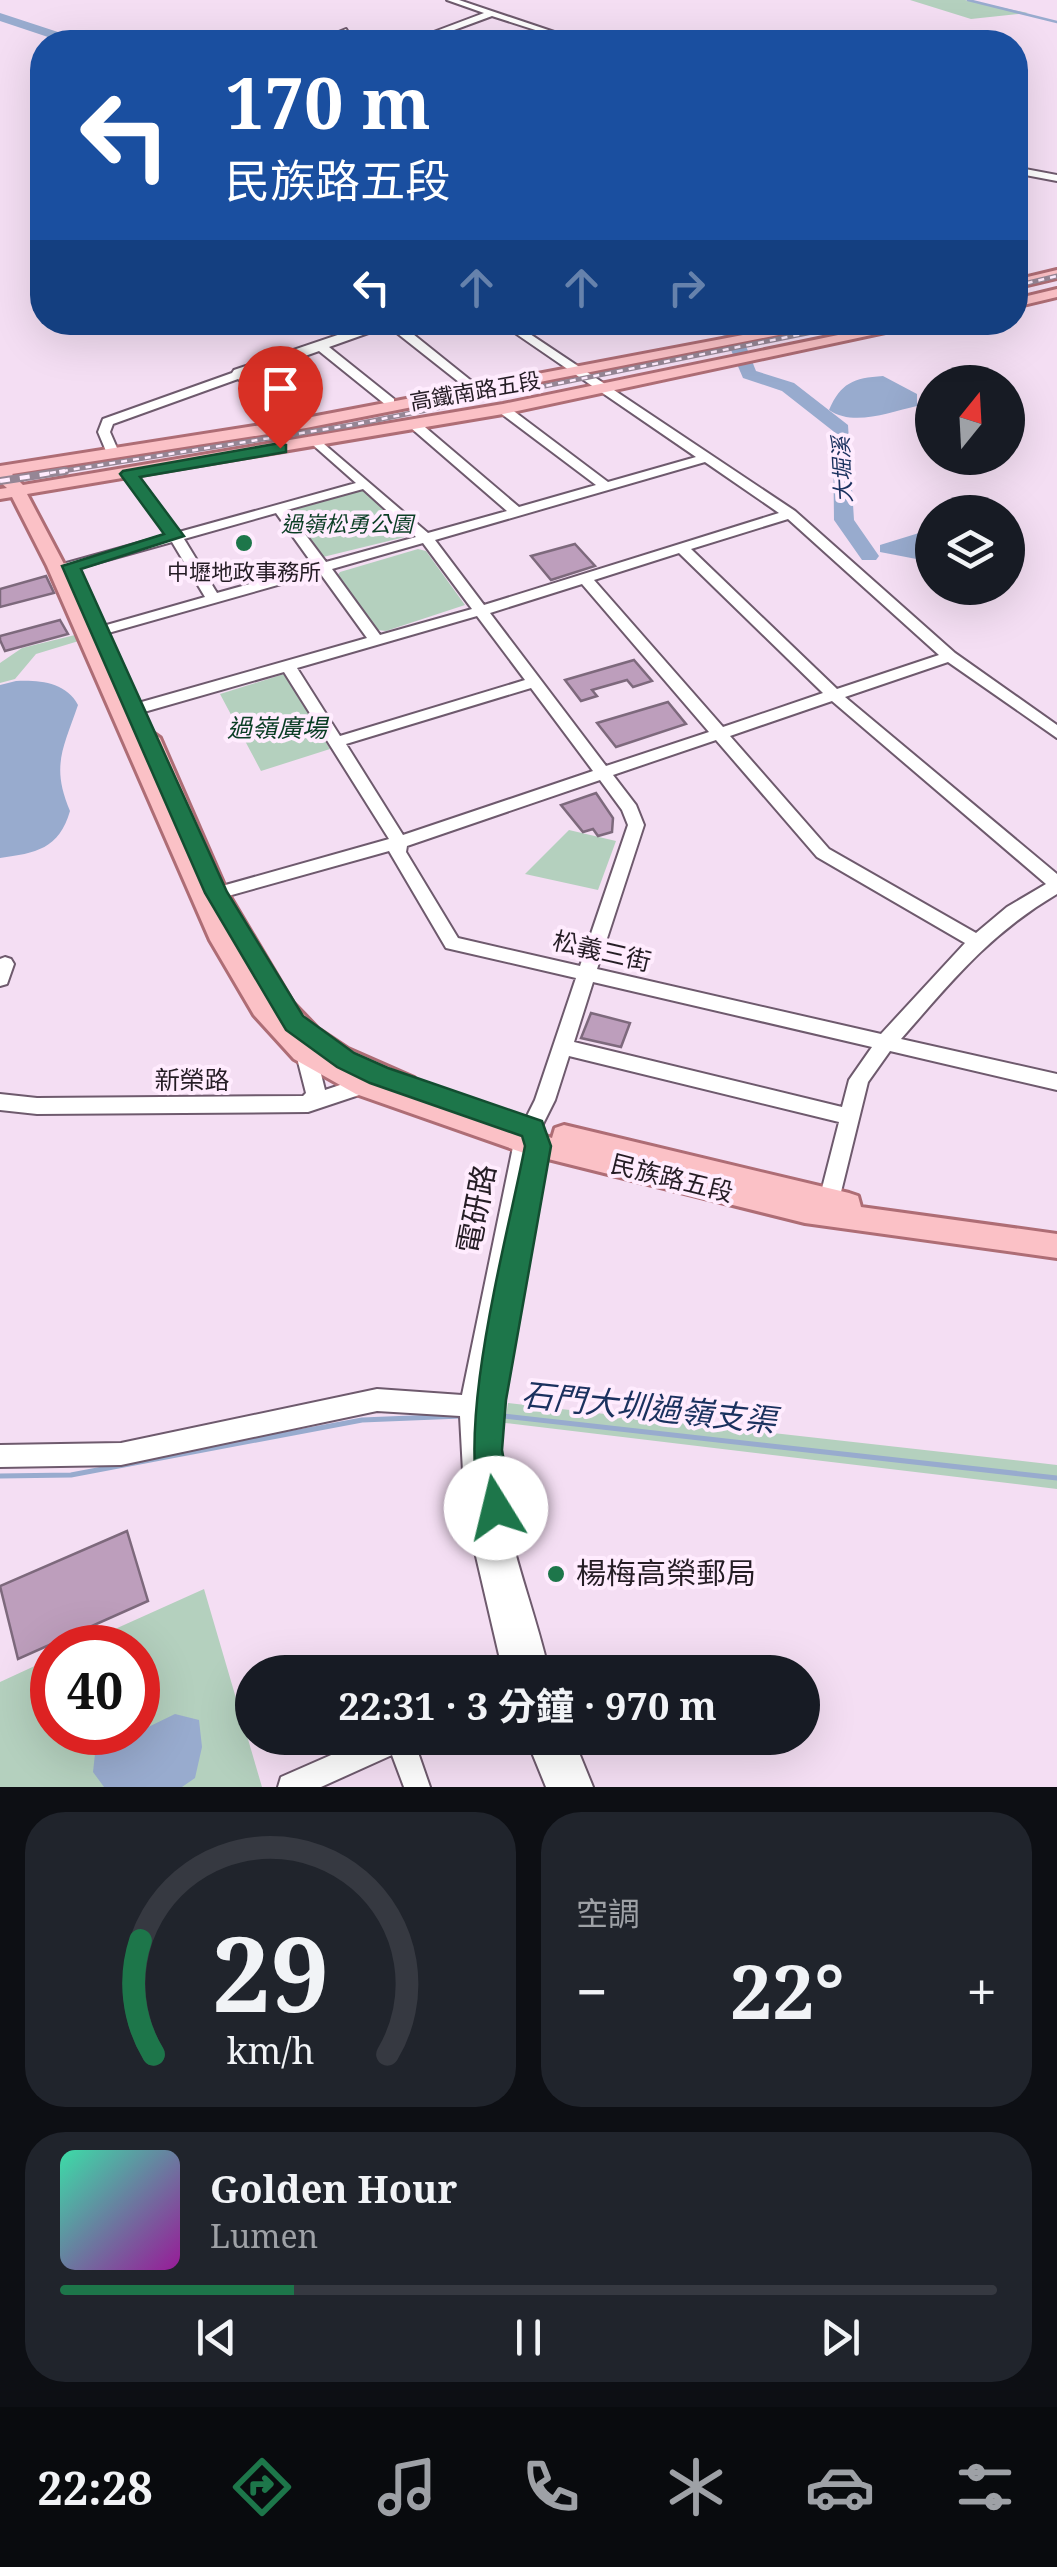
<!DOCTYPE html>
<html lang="zh-TW">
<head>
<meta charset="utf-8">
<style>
  :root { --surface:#171b24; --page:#20242c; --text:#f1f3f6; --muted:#9ea1a6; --line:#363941; --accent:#1d764a }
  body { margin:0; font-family:"Noto Serif","Noto Sans TC",serif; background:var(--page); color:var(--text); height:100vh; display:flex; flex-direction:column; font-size:38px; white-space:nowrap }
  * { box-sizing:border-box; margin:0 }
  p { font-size:32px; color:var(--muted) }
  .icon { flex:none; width:55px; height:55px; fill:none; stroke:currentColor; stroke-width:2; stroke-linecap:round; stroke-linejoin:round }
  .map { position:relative; height:1787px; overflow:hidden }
  .side { display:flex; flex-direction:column; gap:25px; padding:25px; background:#0d0f14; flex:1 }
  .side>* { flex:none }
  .guide { position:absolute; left:30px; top:30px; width:998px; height:305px; border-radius:40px; box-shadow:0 10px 40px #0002; background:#1a4fa0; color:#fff; overflow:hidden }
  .needle { width:65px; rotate:18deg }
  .buttons { position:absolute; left:915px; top:365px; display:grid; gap:20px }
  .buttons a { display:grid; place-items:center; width:110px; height:110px; border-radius:50%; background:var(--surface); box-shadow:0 10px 40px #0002; font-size:50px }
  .speed { position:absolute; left:30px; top:1625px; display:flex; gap:20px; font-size:50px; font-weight:700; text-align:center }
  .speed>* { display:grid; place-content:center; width:130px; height:130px; border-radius:50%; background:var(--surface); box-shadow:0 10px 40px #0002; line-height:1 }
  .speed .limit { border:15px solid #d22; background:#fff; color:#111 }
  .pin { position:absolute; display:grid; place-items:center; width:85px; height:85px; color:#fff; margin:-102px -42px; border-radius:50% 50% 50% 0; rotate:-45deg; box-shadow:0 0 10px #0007 }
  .pin .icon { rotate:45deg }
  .me { position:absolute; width:110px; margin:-55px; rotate:351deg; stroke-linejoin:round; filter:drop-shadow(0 0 8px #0008) }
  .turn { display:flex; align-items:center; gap:35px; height:210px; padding:0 30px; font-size:45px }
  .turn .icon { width:130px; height:130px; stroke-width:2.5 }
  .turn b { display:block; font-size:70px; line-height:85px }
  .lanes { display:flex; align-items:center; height:95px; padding:0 30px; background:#0003; justify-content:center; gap:50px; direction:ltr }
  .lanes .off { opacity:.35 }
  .big { font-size:75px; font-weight:700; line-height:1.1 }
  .side .tile { flex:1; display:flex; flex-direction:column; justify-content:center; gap:15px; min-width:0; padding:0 35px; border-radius:40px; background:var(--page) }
  .side .dial { align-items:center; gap:0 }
  .dial svg { height:260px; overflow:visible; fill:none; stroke:var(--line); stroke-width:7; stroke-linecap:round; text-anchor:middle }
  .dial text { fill:var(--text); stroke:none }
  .song { display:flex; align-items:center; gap:30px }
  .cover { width:120px; height:120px; border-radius:15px; background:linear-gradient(135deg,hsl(160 70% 55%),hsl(300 70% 35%)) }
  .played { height:10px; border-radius:5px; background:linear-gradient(90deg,var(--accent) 25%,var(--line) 25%) }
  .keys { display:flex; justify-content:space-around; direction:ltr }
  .heat { display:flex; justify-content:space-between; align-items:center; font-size:55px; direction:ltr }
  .side .tiles { flex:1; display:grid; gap:25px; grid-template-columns:1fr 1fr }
  .tile:last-child { grid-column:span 2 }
  .trip { position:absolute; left:235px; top:1655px; width:585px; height:100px; border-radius:50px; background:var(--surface); box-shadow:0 10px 40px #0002; font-weight:700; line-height:100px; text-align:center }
  .dock { display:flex; height:160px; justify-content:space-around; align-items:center; background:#090b0e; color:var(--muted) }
  .dock .icon { width:70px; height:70px }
  .dock .current { color:var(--accent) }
  .dock b { font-size:45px; color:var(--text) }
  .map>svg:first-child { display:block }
  .green { fill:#b4d0be }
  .water { fill:#98abce }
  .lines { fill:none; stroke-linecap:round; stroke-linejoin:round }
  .stream-far1 { stroke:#98abce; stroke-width:2.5 }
  .stream { stroke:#98abce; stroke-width:5 }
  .river { fill:#98abce; fill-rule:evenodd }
  .building { fill:#bd9ebc; stroke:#7d697c; stroke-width:2.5 }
  .minor-casing { stroke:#6e5a6d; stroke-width:4 }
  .major-casing { stroke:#ae6d75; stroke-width:6 }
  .minor { fill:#fff; fill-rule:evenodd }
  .major { fill:#fbc1c6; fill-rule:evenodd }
  .rail-far1-casing { stroke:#958695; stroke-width:5 }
  .rail-casing { stroke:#958695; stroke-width:8 }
  .rail-far1 { stroke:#ffecfe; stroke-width:2.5; stroke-dasharray:6; stroke-linecap:butt }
  .rail { stroke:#ffecfe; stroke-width:4; stroke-dasharray:10; stroke-linecap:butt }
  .route { fill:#1d764a; stroke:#134d30; stroke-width:2.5 }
  .poi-dot { fill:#1d764a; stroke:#ffecfe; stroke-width:4 }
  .labels { text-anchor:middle; stroke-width:8; stroke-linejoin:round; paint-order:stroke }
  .far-street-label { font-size:22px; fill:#251d25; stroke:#ffecfe }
  .far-water-label { font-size:22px; font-style:italic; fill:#1a315e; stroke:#ffecfe }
  .far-park-label { font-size:22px; font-style:italic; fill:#0a3d24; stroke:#ffecfe }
  .far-poi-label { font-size:22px; fill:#251d25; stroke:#ffecfe }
  .park-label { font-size:25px; font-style:italic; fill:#0a3d24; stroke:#ffecfe }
  .street-label { font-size:25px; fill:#251d25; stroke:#ffecfe }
  .near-street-label { font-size:30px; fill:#251d25; stroke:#ffecfe }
  .near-poi-label { font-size:30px; fill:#251d25; stroke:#ffecfe; text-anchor:start }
  .near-water-label { font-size:32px; font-style:italic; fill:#1a315e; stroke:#ffecfe }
</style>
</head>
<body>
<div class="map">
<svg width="1057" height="1787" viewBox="0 0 1057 1787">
  <rect width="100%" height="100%" fill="#f4def3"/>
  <path class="green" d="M910 0H965L1028 13 971 19Z
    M355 490 363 491 410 532 405 537 323 557 289 511Z
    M418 549 426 551 465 605 386 631 377 630 337 576 340 572Z
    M79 634 82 640 36 654 15 679 0 683V663L22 648Z
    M284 674 330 749 261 771 220 694Z
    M569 830 616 841 598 890 525 874Z
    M508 1403 1057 1465V1489L505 1423Z
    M204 1589 262 1787H0V1682L52 1658V1732H138V1648L75 1647Z"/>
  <path class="water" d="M883 376 917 394V406C889 412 854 427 829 410 841 383 853 378 883 376Z
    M932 529V562L880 552V545Z
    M16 681C39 680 66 682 78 705 63 749 51 766 70 811 59 849 36 853 0 858V685Z
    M175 1714 199 1720 202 1747 195 1778 182 1787H104L93 1772 96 1745 106 1733 138 1732Z"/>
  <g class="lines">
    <path class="stream-far1" d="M968 0 1057 22"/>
    <path class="stream" d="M495 1415 1057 1478
      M0 1476 71 1475 362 1420 461 1416"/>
    <path class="river" d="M0 13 61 33 63 36 56 42H43L48 37 0 21Z
      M708 322C740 322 745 343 756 371L794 383 848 425 854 520 879 556 876 560H862L834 520 833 431 782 391 743 378 725 336 713 332Z"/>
  </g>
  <path class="building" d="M575 544 595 566 551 580 531 556Z
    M46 576 54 593 0 607V589Z
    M60 620 68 634 5 651 0 640V636Z
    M634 660 652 681 633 687 627 680 592 690 597 696 581 701 565 680Z
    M668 702 686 724 616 747 597 723Z
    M596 793 613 818 612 832 598 836 593 829 583 832 561 805Z
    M591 1013 630 1023 621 1047 581 1038Z
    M127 1531 148 1601 18 1659 0 1586Z"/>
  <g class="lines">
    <defs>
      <path id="minor" d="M447 0H459L584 42H573L492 16 427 40 387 42 391 39 423 36 484 13Z
        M346 29 349 34 325 42H314Z
        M1015 167 1057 175V181L1015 173Z
        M376 322H398L479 387 469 390 388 326 329 347 394 399V405H386L319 351 249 376 299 416V422H291L238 379 113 424 110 432 117 448 116 451H106L98 432 103 419 232 373 234 370Z
        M499 322H512L795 511 955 653 1057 725V738L948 662 845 697 1057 874V894C989 934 952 981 901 1039L1057 1074V1090L890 1051 868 1082 839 1200 836 1206 829 1209 822 1206 819 1200 839 1122 569 1056 555 1100 541 1128 548 1145C530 1252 491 1362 500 1471 505 1540 534 1605 549 1672H503L465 1509 460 1416 377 1411 121 1465 0 1467V1445L121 1443 377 1389 462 1395 514 1142 535 1100 576 978 446 948 389 851 203 903 197 901 194 897 197 893 389 839 284 672 123 718 117 717 115 713 117 709 367 638 320 573 87 639 80 635 82 632 205 597 172 542 57 574 50 570 52 567 167 535 122 474 129 470 134 471 179 532 356 483 313 445 311 442 317 438 428 533 507 511 411 428V422H419L519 507 596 485 499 412V406H507L608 482 696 457ZM705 462 779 513 484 605 435 540ZM363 489 416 537 326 562 287 510ZM276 513 314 566 217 593 184 539ZM788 519 939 655 837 689 691 549ZM423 543 472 609 380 635 332 569ZM679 553 823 693 723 727 594 580ZM582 584 709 732 606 766 490 613ZM477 616 525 680 340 736 297 668ZM531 688 593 771 403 835 346 744ZM832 701 1046 884 1007 907 976 933 829 849 730 736ZM716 740 817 857 965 943 881 1034 597 969 644 825 636 805 613 775ZM600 780 622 810 628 825 580 966 458 938 406 852 407 846ZM593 982 872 1047 849 1080 842 1107 574 1042Z
        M5 957 11 959 14 964 7 984 0 986V959Z
        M305 1042 312 1045 315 1050 325 1090 370 1075 377 1077 380 1083 377 1089 308 1112 37 1114 0 1110V1094L37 1098 303 1096 306 1093 295 1050 298 1045Z
        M370 1738H413L430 1787H404L392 1755 321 1787H278L281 1777Z
        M526 1738H573L593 1787H546Z"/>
      <path id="major" d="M1057 270V278L1015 288V280Z
        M1057 289V297L1015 307V299Z
        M811 322H844L306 428 12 474 23 485 503 404 901 322H932L503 414 27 494 65 566 141 735 150 731 160 738 227 892 293 1003 318 1029 348 1049 414 1078 418 1085 412 1093 552 1138 555 1128 564 1125 849 1193 858 1196 861 1207 1057 1234V1258L805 1223 524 1153 356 1094 294 1059 254 1015 210 940 47 566 12 497 0 499V489L7 488 0 482V466L306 418Z"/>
    </defs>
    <use href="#minor" class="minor-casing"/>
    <use href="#major" class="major-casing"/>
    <use href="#minor" class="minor"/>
    <use href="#major" class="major"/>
    <defs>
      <path id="rail-far1" d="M1015 286 1057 276
        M50 473 352 425 862 322"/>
      <path id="rail" d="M0 481 65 471"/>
    </defs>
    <use href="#rail-far1" class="rail-far1-casing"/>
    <use href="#rail" class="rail-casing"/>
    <use href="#rail-far1" class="rail-far1"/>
    <use href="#rail" class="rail"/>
  </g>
  <path class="route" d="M280 443 286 445V452L140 477 184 536 81 569 227 892 303 1016 354 1053 388 1068 542 1121 551 1146 506 1400 502 1450 512 1508 507 1519 496 1524 485 1519C451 1438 508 1236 525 1146L522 1136 370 1083 337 1067 286 1030 205 893 62 566 164 534 120 474 123 471Z"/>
  <g class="poi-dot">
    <circle cx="244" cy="543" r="10"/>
    <circle cx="556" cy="1574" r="10"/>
  </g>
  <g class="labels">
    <g class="far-street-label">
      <text transform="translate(475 391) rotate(-10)" y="8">高鐵南路五段</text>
    </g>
    <g class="far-water-label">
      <text transform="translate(842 470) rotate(-93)" y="8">大堀溪</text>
    </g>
    <g class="far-park-label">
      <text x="347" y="532">過嶺松勇公園</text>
    </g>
    <g class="far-poi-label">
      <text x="244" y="580">中壢地政事務所</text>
    </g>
    <g class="park-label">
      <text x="277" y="737">過嶺廣場</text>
    </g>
    <g class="street-label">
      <text transform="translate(602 951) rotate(13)" y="9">松義三街</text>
      <text x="192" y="1089">新榮路</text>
      <text transform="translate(672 1178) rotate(14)" y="9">民族路五段</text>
    </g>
    <g class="near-street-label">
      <text transform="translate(477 1209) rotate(-79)" y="10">電研路</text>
    </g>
    <g class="near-poi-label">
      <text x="576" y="1584">楊梅高榮郵局</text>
    </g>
    <g class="near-water-label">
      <text transform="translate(649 1408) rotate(6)" y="11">石門大圳過嶺支渠</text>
    </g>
  </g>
</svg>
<div class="buttons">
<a><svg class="needle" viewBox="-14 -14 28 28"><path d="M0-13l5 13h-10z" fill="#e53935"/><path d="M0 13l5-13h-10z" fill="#9ea1a6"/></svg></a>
<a><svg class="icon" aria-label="layers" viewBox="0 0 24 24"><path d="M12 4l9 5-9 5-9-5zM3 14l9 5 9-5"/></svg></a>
</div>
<div class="speed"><div class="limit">40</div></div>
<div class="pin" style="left:280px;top:448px;background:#d93025"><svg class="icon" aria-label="arrive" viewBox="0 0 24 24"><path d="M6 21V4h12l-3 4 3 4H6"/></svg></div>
<svg class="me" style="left:496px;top:1508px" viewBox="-20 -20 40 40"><circle r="19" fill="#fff"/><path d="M0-13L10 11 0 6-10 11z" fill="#1d764a"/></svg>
<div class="trip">22:31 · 3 分鐘 · 970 m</div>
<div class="guide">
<div class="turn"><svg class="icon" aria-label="left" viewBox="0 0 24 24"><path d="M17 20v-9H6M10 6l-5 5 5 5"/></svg><div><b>170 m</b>民族路五段</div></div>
<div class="lanes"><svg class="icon" aria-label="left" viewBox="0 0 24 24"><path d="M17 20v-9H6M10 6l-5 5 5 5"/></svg><svg class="icon off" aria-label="ahead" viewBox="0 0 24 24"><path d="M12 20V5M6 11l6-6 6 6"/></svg><svg class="icon off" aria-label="ahead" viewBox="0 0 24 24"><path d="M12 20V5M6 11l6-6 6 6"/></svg><svg class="icon off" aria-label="right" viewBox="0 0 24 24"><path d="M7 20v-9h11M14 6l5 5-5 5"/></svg></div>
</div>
</div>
<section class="side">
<div class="tiles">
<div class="tile dial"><svg viewBox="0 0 100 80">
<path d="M14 69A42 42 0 1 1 86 69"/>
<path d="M14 69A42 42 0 0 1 10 34" stroke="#1d764a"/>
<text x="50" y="56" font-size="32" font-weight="700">29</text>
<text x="50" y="72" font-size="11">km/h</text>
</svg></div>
<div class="tile"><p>空調</p>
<div class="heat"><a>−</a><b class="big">22°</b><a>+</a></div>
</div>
<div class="tile">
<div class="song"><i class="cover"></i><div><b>Golden Hour</b><p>Lumen</p></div></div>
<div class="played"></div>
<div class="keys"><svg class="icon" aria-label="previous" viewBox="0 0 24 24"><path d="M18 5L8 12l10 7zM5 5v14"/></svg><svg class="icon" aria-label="pause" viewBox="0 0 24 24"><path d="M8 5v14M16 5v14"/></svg><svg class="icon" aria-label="next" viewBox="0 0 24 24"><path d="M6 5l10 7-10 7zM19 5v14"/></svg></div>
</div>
</div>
</section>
<nav class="dock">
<b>22:28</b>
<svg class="icon current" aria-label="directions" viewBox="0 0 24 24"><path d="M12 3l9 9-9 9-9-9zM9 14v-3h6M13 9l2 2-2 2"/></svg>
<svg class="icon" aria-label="music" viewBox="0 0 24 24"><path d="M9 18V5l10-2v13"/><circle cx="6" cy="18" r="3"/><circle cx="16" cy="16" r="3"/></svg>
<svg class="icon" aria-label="phone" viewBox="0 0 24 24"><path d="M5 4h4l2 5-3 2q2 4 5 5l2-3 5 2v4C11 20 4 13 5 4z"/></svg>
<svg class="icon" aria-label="climate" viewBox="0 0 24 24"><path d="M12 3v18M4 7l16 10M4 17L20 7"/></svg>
<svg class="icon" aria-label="car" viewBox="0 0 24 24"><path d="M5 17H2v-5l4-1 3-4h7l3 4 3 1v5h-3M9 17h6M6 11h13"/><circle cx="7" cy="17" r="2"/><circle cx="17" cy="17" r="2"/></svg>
<svg class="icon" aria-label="filters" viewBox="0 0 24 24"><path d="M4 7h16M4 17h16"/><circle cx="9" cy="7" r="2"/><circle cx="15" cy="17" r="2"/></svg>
</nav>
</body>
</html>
